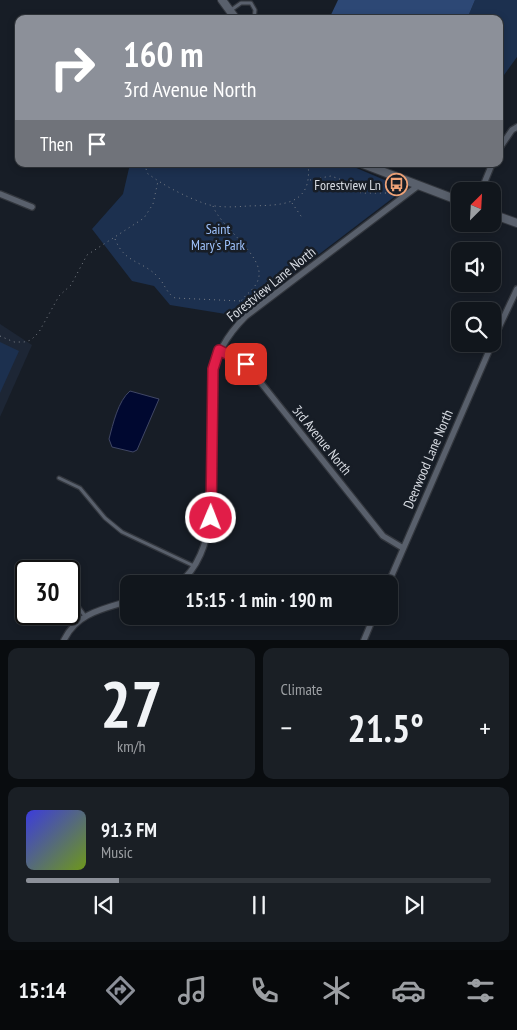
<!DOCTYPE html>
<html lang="en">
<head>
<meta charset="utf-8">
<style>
  :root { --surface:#11161c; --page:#1a1f25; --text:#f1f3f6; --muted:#9c9fa3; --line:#30353b; --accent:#8c9099 }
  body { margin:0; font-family:"PT Sans Narrow",sans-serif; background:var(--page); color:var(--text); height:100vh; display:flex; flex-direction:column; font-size:19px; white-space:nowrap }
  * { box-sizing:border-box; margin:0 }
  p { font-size:16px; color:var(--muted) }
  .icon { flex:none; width:28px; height:28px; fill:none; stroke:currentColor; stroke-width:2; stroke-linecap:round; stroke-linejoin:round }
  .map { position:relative; height:640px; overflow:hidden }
  .details { display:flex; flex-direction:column; gap:8px; padding:8px; background:#090c0f; flex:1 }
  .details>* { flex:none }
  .top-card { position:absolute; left:15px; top:15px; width:488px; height:152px; border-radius:10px; box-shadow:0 2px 8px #0003,0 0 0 1px var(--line); background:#8c9099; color:#fff; overflow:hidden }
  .needle { width:32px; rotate:24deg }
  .controls { position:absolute; left:451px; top:182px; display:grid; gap:10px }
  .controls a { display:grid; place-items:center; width:50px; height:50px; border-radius:10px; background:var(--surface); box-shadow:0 2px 8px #0003,0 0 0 1px var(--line); font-size:25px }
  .speed { position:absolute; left:15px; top:560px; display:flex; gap:10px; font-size:25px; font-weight:700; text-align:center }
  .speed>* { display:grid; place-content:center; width:65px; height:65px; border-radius:50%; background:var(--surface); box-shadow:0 2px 8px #0003,0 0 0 1px var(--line); line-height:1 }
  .speed .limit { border:2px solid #111; border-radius:8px; background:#fff; color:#111 }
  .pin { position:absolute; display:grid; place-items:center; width:42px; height:42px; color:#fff; margin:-21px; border-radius:10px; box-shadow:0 2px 8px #0006 }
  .me { position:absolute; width:55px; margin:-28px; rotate:1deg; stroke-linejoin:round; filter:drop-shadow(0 0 4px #0008) }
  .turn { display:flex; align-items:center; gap:18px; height:105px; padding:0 25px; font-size:22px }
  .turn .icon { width:65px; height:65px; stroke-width:2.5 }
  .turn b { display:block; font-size:35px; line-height:42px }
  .then { display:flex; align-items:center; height:48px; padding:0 25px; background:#0003; gap:10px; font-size:19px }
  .big { font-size:38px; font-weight:700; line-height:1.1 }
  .details .tile { flex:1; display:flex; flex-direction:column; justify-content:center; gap:8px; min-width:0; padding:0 18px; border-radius:10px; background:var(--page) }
  .details .dial { align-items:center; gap:0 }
  .dial b { font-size:65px; line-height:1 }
  .song { display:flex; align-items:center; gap:15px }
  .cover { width:60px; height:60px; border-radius:8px; background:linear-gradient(135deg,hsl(240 70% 55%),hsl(80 70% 35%)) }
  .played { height:5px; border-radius:2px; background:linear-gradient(90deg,var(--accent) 20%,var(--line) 20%) }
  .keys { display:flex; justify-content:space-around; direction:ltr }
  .heat { display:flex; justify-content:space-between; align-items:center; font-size:28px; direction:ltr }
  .details .tiles { flex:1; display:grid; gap:8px; grid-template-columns:1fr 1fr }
  .tile:last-child { grid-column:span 2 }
  .trip { position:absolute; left:120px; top:575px; width:278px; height:50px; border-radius:10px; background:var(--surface); box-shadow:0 2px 8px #0003,0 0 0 1px var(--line); font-weight:700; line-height:50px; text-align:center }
  .tab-bar { display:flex; height:80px; justify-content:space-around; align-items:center; background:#07090b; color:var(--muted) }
  .tab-bar .icon { width:35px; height:35px }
  .tab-bar .selected { color:var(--accent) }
  .tab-bar b { font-size:22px; color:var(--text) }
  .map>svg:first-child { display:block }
  .built { fill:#1d2635 }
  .green { fill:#1c304f }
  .forest { fill:#2d4875 }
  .water { fill:#000830; stroke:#404765 }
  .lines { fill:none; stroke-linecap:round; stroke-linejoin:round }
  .service-casing { stroke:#32363d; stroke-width:5.5 }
  .minor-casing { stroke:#32363d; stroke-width:8 }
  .tertiary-casing { stroke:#32363d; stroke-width:10 }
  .path { stroke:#7b8088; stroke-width:1; stroke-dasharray:1 4; stroke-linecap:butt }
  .service { stroke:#59606c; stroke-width:3 }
  .minor { stroke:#59606c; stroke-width:5.5 }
  .tertiary { stroke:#59606c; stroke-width:8 }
  .route-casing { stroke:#92132f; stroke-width:12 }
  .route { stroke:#e11d48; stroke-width:9 }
  .labels { text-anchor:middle; stroke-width:5; stroke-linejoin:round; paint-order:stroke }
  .poi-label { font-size:14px; fill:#d7dbe2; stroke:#171d26; text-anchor:end }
  .park-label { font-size:14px; fill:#9fc3fd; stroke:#171d26 }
  .street-label { font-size:14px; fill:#d7dbe2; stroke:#171d26 }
</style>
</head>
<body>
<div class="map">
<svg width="517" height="640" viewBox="0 0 517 640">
  <rect width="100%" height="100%" fill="#171d26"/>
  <path class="built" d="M0 324 32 345 0 417Z"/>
  <path class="green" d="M475 0H517V57L504 75 499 74V19H467Z
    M130 164H347L394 184 398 194 238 316 170 305 154 286 132 281 92 229 123 194Z
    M0 342 19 351 0 393Z"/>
  <path class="forest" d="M338 0H475L467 19H329Z"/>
  <path class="water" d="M130 391 159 399 137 450 133 452 112 447 109 439C113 424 118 401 130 391Z"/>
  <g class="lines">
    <defs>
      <path id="service" d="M231 10 241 3H251L255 10 254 19
        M59 478 80 488 105 518 122 532 194 566
        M74 601 85 616"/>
      <path id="minor" d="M499 149 512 130 517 127
        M481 191 492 164
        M0 194 32 207
        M492 342 517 289
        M219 350 246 364 383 536 403 548
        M178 584C199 568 206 543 211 518L212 383C215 355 226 336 246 316L419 185
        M388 584 492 344
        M64 640C77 613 103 609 129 601
        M364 640 374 616"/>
      <path id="tertiary" d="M222 0 236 19
        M363 164 460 201
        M492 214 517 223"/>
    </defs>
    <use href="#service" class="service-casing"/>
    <use href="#minor" class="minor-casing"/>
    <use href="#tertiary" class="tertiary-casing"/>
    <path class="path" d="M145 164 147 173C164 186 186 197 206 204 219 208 235 207 248 206 281 205 313 207 308 164
      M310 180 331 176 342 180 361 193H395
      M292 203 303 219
      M213 206C220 227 267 257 258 280 255 289 246 294 241 301L244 309
      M115 239C125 264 142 260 158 277 165 284 166 293 175 298L241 301
      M0 336 14 342H24L31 340 39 332 59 296 71 285 87 255 144 218 153 204 158 181"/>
    <use href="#service" class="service"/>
    <use href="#minor" class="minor"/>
    <use href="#tertiary" class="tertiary"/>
  </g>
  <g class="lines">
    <defs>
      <path id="route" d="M211 518 213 369 219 350 246 364"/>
    </defs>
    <use href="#route" class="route-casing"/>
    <use href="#route" class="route"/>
  </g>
  <defs>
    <symbol id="bus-ring" viewBox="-11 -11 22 22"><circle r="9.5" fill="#171d26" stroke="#f0a378" stroke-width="1.5"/><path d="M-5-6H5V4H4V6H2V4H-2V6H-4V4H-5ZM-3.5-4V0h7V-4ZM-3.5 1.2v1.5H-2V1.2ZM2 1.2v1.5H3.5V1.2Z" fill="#f0a378"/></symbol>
  </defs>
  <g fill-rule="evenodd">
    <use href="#bus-ring" x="384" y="172" width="25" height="25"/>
  </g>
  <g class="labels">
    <g class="poi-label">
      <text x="381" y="190">Forestview Ln</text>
    </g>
    <g class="park-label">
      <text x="218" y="234">Saint<tspan x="218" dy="16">Mary's Park</tspan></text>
    </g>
    <g class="street-label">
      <text transform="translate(271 284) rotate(-39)" y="5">Forestview Lane North</text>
      <text transform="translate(322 440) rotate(51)" y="5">3rd Avenue North</text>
      <text transform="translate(428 459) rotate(-67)" y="5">Deerwood Lane North</text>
    </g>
  </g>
</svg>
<div class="controls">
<a><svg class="needle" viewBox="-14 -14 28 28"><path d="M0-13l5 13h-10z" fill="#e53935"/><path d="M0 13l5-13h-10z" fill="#9c9fa3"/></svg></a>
<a><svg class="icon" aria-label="sound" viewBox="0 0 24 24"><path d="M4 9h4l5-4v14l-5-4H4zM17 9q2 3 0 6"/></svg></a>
<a><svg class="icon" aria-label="search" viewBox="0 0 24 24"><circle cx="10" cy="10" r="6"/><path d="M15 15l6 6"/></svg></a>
</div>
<div class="speed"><div class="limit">30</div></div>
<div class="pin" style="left:246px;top:364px;background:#d93025"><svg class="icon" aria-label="arrive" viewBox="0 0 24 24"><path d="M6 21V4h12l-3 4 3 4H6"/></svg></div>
<svg class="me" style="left:211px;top:518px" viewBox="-20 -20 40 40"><circle r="17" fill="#e11d48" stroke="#fff" stroke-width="3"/><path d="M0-11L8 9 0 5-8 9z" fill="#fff"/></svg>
<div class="trip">15:15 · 1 min · 190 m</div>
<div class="top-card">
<div class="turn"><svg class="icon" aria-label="right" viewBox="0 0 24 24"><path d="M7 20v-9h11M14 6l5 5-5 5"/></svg><div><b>160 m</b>3rd Avenue North</div></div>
<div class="then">Then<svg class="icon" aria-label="arrive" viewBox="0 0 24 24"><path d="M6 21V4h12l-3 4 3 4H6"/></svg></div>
</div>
</div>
<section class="details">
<div class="tiles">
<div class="tile dial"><b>27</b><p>km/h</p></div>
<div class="tile"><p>Climate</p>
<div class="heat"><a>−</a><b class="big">21.5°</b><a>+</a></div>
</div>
<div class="tile">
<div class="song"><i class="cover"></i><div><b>91.3 FM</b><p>Music</p></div></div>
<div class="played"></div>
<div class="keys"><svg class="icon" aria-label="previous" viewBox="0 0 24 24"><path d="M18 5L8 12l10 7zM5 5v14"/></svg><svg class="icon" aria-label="pause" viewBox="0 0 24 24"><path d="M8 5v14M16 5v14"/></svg><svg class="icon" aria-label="next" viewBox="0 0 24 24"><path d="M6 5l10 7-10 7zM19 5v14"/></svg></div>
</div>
</div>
</section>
<nav class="tab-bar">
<b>15:14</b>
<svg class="icon selected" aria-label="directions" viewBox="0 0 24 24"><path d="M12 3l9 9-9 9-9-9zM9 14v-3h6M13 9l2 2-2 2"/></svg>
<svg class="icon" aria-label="music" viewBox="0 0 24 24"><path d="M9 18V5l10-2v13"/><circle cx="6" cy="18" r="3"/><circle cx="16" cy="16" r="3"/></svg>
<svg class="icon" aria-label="phone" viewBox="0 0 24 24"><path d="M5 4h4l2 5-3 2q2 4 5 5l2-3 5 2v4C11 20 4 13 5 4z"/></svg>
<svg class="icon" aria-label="climate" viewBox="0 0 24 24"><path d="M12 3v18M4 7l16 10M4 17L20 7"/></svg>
<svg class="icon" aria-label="car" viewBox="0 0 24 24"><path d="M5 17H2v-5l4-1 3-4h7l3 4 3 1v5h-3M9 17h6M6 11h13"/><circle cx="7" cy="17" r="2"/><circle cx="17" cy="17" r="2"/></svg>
<svg class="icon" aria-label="filters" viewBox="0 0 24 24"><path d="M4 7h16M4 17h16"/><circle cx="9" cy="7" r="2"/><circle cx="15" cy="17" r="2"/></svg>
</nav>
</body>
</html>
